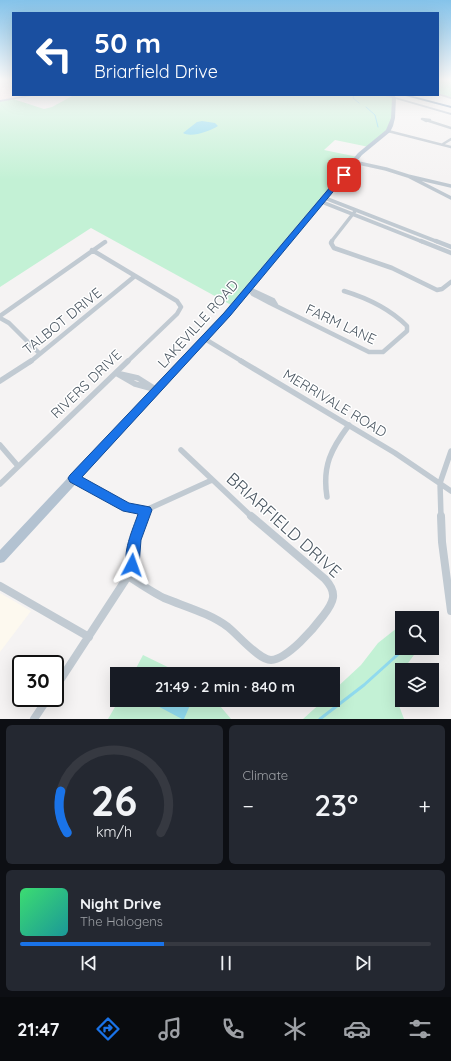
<!DOCTYPE html>
<html lang="en">
<head>
<meta charset="utf-8">
<style>
  :root { --surface:#171b24; --page:#242831; --text:#f1f3f6; --muted:#9ea1a6; --line:#363941; --accent:#1a73e8 }
  body { margin:0; font-family:Quicksand,sans-serif; background:var(--page); color:var(--text); height:100vh; display:flex; flex-direction:column; font-size:15px; white-space:nowrap }
  * { box-sizing:border-box; margin:0 }
  p { font-size:13px; color:var(--muted) }
  .icon { flex:none; width:22px; height:22px; fill:none; stroke:currentColor; stroke-width:2; stroke-linecap:round; stroke-linejoin:round }
  .map { position:relative; height:719px; overflow:hidden }
  .panel { display:flex; flex-direction:column; gap:6px; padding:6px; background:#0d0f14; flex:1 }
  .panel>* { flex:none }
  .guide { position:absolute; left:12px; top:12px; width:427px; height:84px; border-radius:0px; box-shadow:0 4px 16px #0002; background:#1a4fa0; color:#fff; overflow:hidden }
  .controls { position:absolute; left:395px; top:611px; display:grid; gap:8px }
  .controls a { display:grid; place-items:center; width:44px; height:44px; border-radius:0px; background:var(--surface); box-shadow:0 4px 16px #0002; font-size:20px }
  .speed { position:absolute; left:12px; top:655px; display:flex; gap:8px; font-size:20px; font-weight:700; text-align:center }
  .speed>* { display:grid; place-content:center; width:52px; height:52px; border-radius:50%; background:var(--surface); box-shadow:0 4px 16px #0002; line-height:1 }
  .speed .limit { border:2px solid #111; border-radius:6px; background:#fff; color:#111 }
  .pin { position:absolute; display:grid; place-items:center; width:34px; height:34px; color:#fff; margin:-17px; border-radius:8px; box-shadow:0 2px 6px #0006 }
  .me { position:absolute; width:44px; margin:-22px; rotate:4deg; stroke-linejoin:round; filter:drop-shadow(0 0 3px #0008) }
  .turn { display:flex; align-items:center; gap:14px; height:84px; padding:0 16px; font-size:18px }
  .turn .icon { width:52px; height:52px; stroke-width:2.5 }
  .turn b { display:block; font-size:28px; line-height:34px }
  .big { font-size:30px; font-weight:600; line-height:1.1 }
  .panel .tile { flex:1; display:flex; flex-direction:column; justify-content:center; gap:6px; min-width:0; padding:0 14px; border-radius:6px; background:var(--page) }
  .panel .dial { align-items:center; gap:0 }
  .dial svg { height:104px; overflow:visible; fill:none; stroke:var(--line); stroke-width:7; stroke-linecap:round; text-anchor:middle }
  .dial text { fill:var(--text); stroke:none }
  .song { display:flex; align-items:center; gap:12px }
  .cover { width:48px; height:48px; border-radius:6px; background:linear-gradient(135deg,hsl(140 70% 55%),hsl(180 70% 35%)) }
  .played { height:4px; border-radius:2px; background:linear-gradient(90deg,var(--accent) 35%,var(--line) 35%) }
  .keys { display:flex; justify-content:space-around; direction:ltr }
  .heat { display:flex; justify-content:space-between; align-items:center; font-size:22px; direction:ltr }
  .panel .tiles { flex:1; display:grid; gap:6px; grid-template-columns:1fr 1fr }
  .tile:last-child { grid-column:span 2 }
  .trip { position:absolute; left:110px; top:667px; width:230px; height:40px; border-radius:0px; background:var(--surface); box-shadow:0 4px 16px #0002; font-weight:600; line-height:40px; text-align:center }
  .tab-bar { display:flex; height:64px; justify-content:space-around; align-items:center; background:#090b0e; color:var(--muted) }
  .tab-bar .icon { width:28px; height:28px }
  .tab-bar .current { color:var(--accent) }
  .tab-bar b { font-size:18px; color:var(--text) }
  .map>svg:first-child { display:block }
  .commercial { fill:#fdf9ef }
  .medical { fill:#fce8e6 }
  .green { fill:#c3f1d5 }
  .water { fill:#90daee }
  .lines { fill:none; stroke-linecap:round; stroke-linejoin:round }
  .stream-far1 { stroke:#90daee; stroke-width:1 }
  .stream { stroke:#90daee; stroke-width:3 }
  .street-far4 { stroke:#c1cad2; stroke-width:2.5 }
  .street-far3 { stroke:#c1cad2; stroke-width:3.5 }
  .street-far2 { stroke:#c1cad2; stroke-width:4.5 }
  .street-far1 { stroke:#c1cad2; stroke-width:5.5 }
  .street { stroke:#c1cad2; stroke-width:8 }
  .secondary { fill:#c1cbd6; fill-rule:evenodd }
  .primary { fill:#b3c2d1; fill-rule:evenodd }
  .highway { fill:#8ba5c1; fill-rule:evenodd }
  .route { fill:#1a73e8; stroke:#114b97 }
  .labels { text-anchor:middle; stroke-width:3; stroke-linejoin:round; paint-order:stroke }
  .street-label { font-size:14px; fill:#4a5661; stroke:#fff }
  .near-street-label { font-size:17px; fill:#4a5661; stroke:#fff }
</style>
</head>
<body>
<div class="map">
<svg width="451" height="719" viewBox="0 0 451 719">
  <rect width="100%" height="100%" fill="#f5f3f3"/>
  <path class="commercial" d="M0 593 31 611 0 652Z"/>
  <path class="medical" d="M0 79H13V95H35L0 101Z"/>
  <path class="green" d="M438 79H451V97L438 94Z
    M74 95H384L394 98 391 126 369 147 335 140 324 150 358 157 233 306 91 228 0 287V101L13 99 44 109 52 107Z
    M402 624V648H419L395 681 398 703 404 719H303L324 700H333V691L361 665 378 643Z
    M143 655 182 674H133Z
    M119 700H215L231 719H108Z"/>
  <path class="water" d="M202 121 215 123 218 126C210 131 191 138 183 133L197 122Z
    M153 700H185L191 703 184 719H182L152 703Z"/>
  <g class="lines">
    <path class="stream-far1" d="M354 95 353 98 359 103
      M366 107 375 115 378 127"/>
    <path class="stream" d="M432 624 435 621
      M320 719 364 685 405 648"/>
    <path class="street-far4" d="M422 119 430 120 426 121Z
      M429 121 451 128
      M388 131 451 147
      M443 144 451 139"/>
    <path class="street-far3" d="M354 162 386 169 408 176
      M451 186 408 176 451 198
      M325 198 438 242
      M322 202 423 242
      M331 242 356 210"/>
    <path class="street-far2" d="M332 241 331 243 334 248 392 268 437 290 442 289 451 282
      M421 241 451 253
      M436 241 451 247
      M92 250 177 301 181 307 177 314 127 362
      M276 305 273 300 249 289 253 294 270 303 369 352H383L407 331V326C390 309 367 298 344 291
      M0 316 105 242
      M0 318 9 323 39 353
      M205 339 243 362
      M30 362 135 276"/>
    <path class="street-far1" d="M241 361 395 453 451 491
      M116 373 138 378 157 390 135 384Z
      M0 381 31 361
      M0 445 18 466
      M181 450 252 517
      M74 478 127 508 146 510 212 480
      M0 484 128 361
      M327 497C322 466 331 449 349 425
      M143 517 146 510
      M441 517 440 483 451 451"/>
    <path class="street" d="M441 516 442 542 451 611
      M128 576C140 584 152 592 164 598 186 607 209 613 228 627 238 635 259 660 271 660 288 659 314 628 323 616 334 602 338 593 325 579L251 516
      M0 586 89 637
      M55 688 128 576 133 565 135 540 144 516
      M34 719 48 698"/>
    <path class="secondary" d="M438 93 451 97V99L438 95Z
      M29 95H37L0 102V100Z
      M382 95H388L451 113V115Z"/>
    <path class="primary" d="M390 95H394L396 98 395 118 393 126 390 132 362 155 230 316 4 562 0 563V550L224 312 358 153 386 130 391 118 392 98Z"/>
    <path class="highway" d="M402 95H409L451 106V108Z"/>
  </g>
  <linearGradient id="sky" x2="0" y2="1"><stop stop-color="#85c3ea"/><stop offset="0.44" stop-color="#fafafa"/><stop offset="1" stop-color="#fafafa" stop-opacity="0"/></linearGradient>
  <rect width="451" height="180" fill="url(#sky)"/>
  <path class="route" d="M342 173 347 175 230 316 82 477 129 503 150 507 152 510 141 540 139 565 137 569 132 571 128 569C121 554 133 529 138 514L123 511 70 482 68 478 70 475 224 313Z"/>
  <g class="labels">
    <g class="street-label">
      <text transform="translate(62 321) rotate(-39)" y="5">TALBOT DRIVE</text>
      <text transform="translate(198 324) rotate(-48)" y="5">LAKEVILLE ROAD</text>
      <text transform="translate(341 324) rotate(25)" y="5">FARM LANE</text>
      <text transform="translate(86 384) rotate(-44)" y="5">RIVERS DRIVE</text>
      <text transform="translate(335 403) rotate(31)" y="5">MERRIVALE ROAD</text>
    </g>
    <g class="near-street-label">
      <text transform="translate(284 525) rotate(42)" y="6">BRIARFIELD DRIVE</text>
    </g>
  </g>
</svg>
<div class="controls">
<a><svg class="icon" aria-label="search" viewBox="0 0 24 24"><circle cx="10" cy="10" r="6"/><path d="M15 15l6 6"/></svg></a>
<a><svg class="icon" aria-label="layers" viewBox="0 0 24 24"><path d="M12 4l9 5-9 5-9-5zM3 14l9 5 9-5"/></svg></a>
</div>
<div class="speed"><div class="limit">30</div></div>
<div class="pin" style="left:344px;top:175px;background:#d93025"><svg class="icon" aria-label="arrive" viewBox="0 0 24 24"><path d="M6 21V4h12l-3 4 3 4H6"/></svg></div>
<svg class="me" style="left:132px;top:565px" viewBox="-20 -20 40 40"><path d="M0-17L14 15 0 8-14 15z" fill="#1a73e8" stroke="#fff" stroke-width="4"/></svg>
<div class="trip">21:49 · 2 min · 840 m</div>
<div class="guide">
<div class="turn"><svg class="icon" aria-label="left" viewBox="0 0 24 24"><path d="M17 20v-9H6M10 6l-5 5 5 5"/></svg><div><b>50 m</b>Briarfield Drive</div></div>
</div>
</div>
<section class="panel">
<div class="tiles">
<div class="tile dial"><svg viewBox="0 0 100 80">
<path d="M14 69A42 42 0 1 1 86 69"/>
<path d="M14 69A42 42 0 0 1 9 37" stroke="#1a73e8"/>
<text x="50" y="56" font-size="32" font-weight="700">26</text>
<text x="50" y="72" font-size="11">km/h</text>
</svg></div>
<div class="tile"><p>Climate</p>
<div class="heat"><a>−</a><b class="big">23°</b><a>+</a></div>
</div>
<div class="tile">
<div class="song"><i class="cover"></i><div><b>Night Drive</b><p>The Halogens</p></div></div>
<div class="played"></div>
<div class="keys"><svg class="icon" aria-label="previous" viewBox="0 0 24 24"><path d="M18 5L8 12l10 7zM5 5v14"/></svg><svg class="icon" aria-label="pause" viewBox="0 0 24 24"><path d="M8 5v14M16 5v14"/></svg><svg class="icon" aria-label="next" viewBox="0 0 24 24"><path d="M6 5l10 7-10 7zM19 5v14"/></svg></div>
</div>
</div>
</section>
<nav class="tab-bar">
<b>21:47</b>
<svg class="icon current" aria-label="directions" viewBox="0 0 24 24"><path d="M12 3l9 9-9 9-9-9zM9 14v-3h6M13 9l2 2-2 2"/></svg>
<svg class="icon" aria-label="music" viewBox="0 0 24 24"><path d="M9 18V5l10-2v13"/><circle cx="6" cy="18" r="3"/><circle cx="16" cy="16" r="3"/></svg>
<svg class="icon" aria-label="phone" viewBox="0 0 24 24"><path d="M5 4h4l2 5-3 2q2 4 5 5l2-3 5 2v4C11 20 4 13 5 4z"/></svg>
<svg class="icon" aria-label="climate" viewBox="0 0 24 24"><path d="M12 3v18M4 7l16 10M4 17L20 7"/></svg>
<svg class="icon" aria-label="car" viewBox="0 0 24 24"><path d="M5 17H2v-5l4-1 3-4h7l3 4 3 1v5h-3M9 17h6M6 11h13"/><circle cx="7" cy="17" r="2"/><circle cx="17" cy="17" r="2"/></svg>
<svg class="icon" aria-label="filters" viewBox="0 0 24 24"><path d="M4 7h16M4 17h16"/><circle cx="9" cy="7" r="2"/><circle cx="15" cy="17" r="2"/></svg>
</nav>
</body>
</html>
